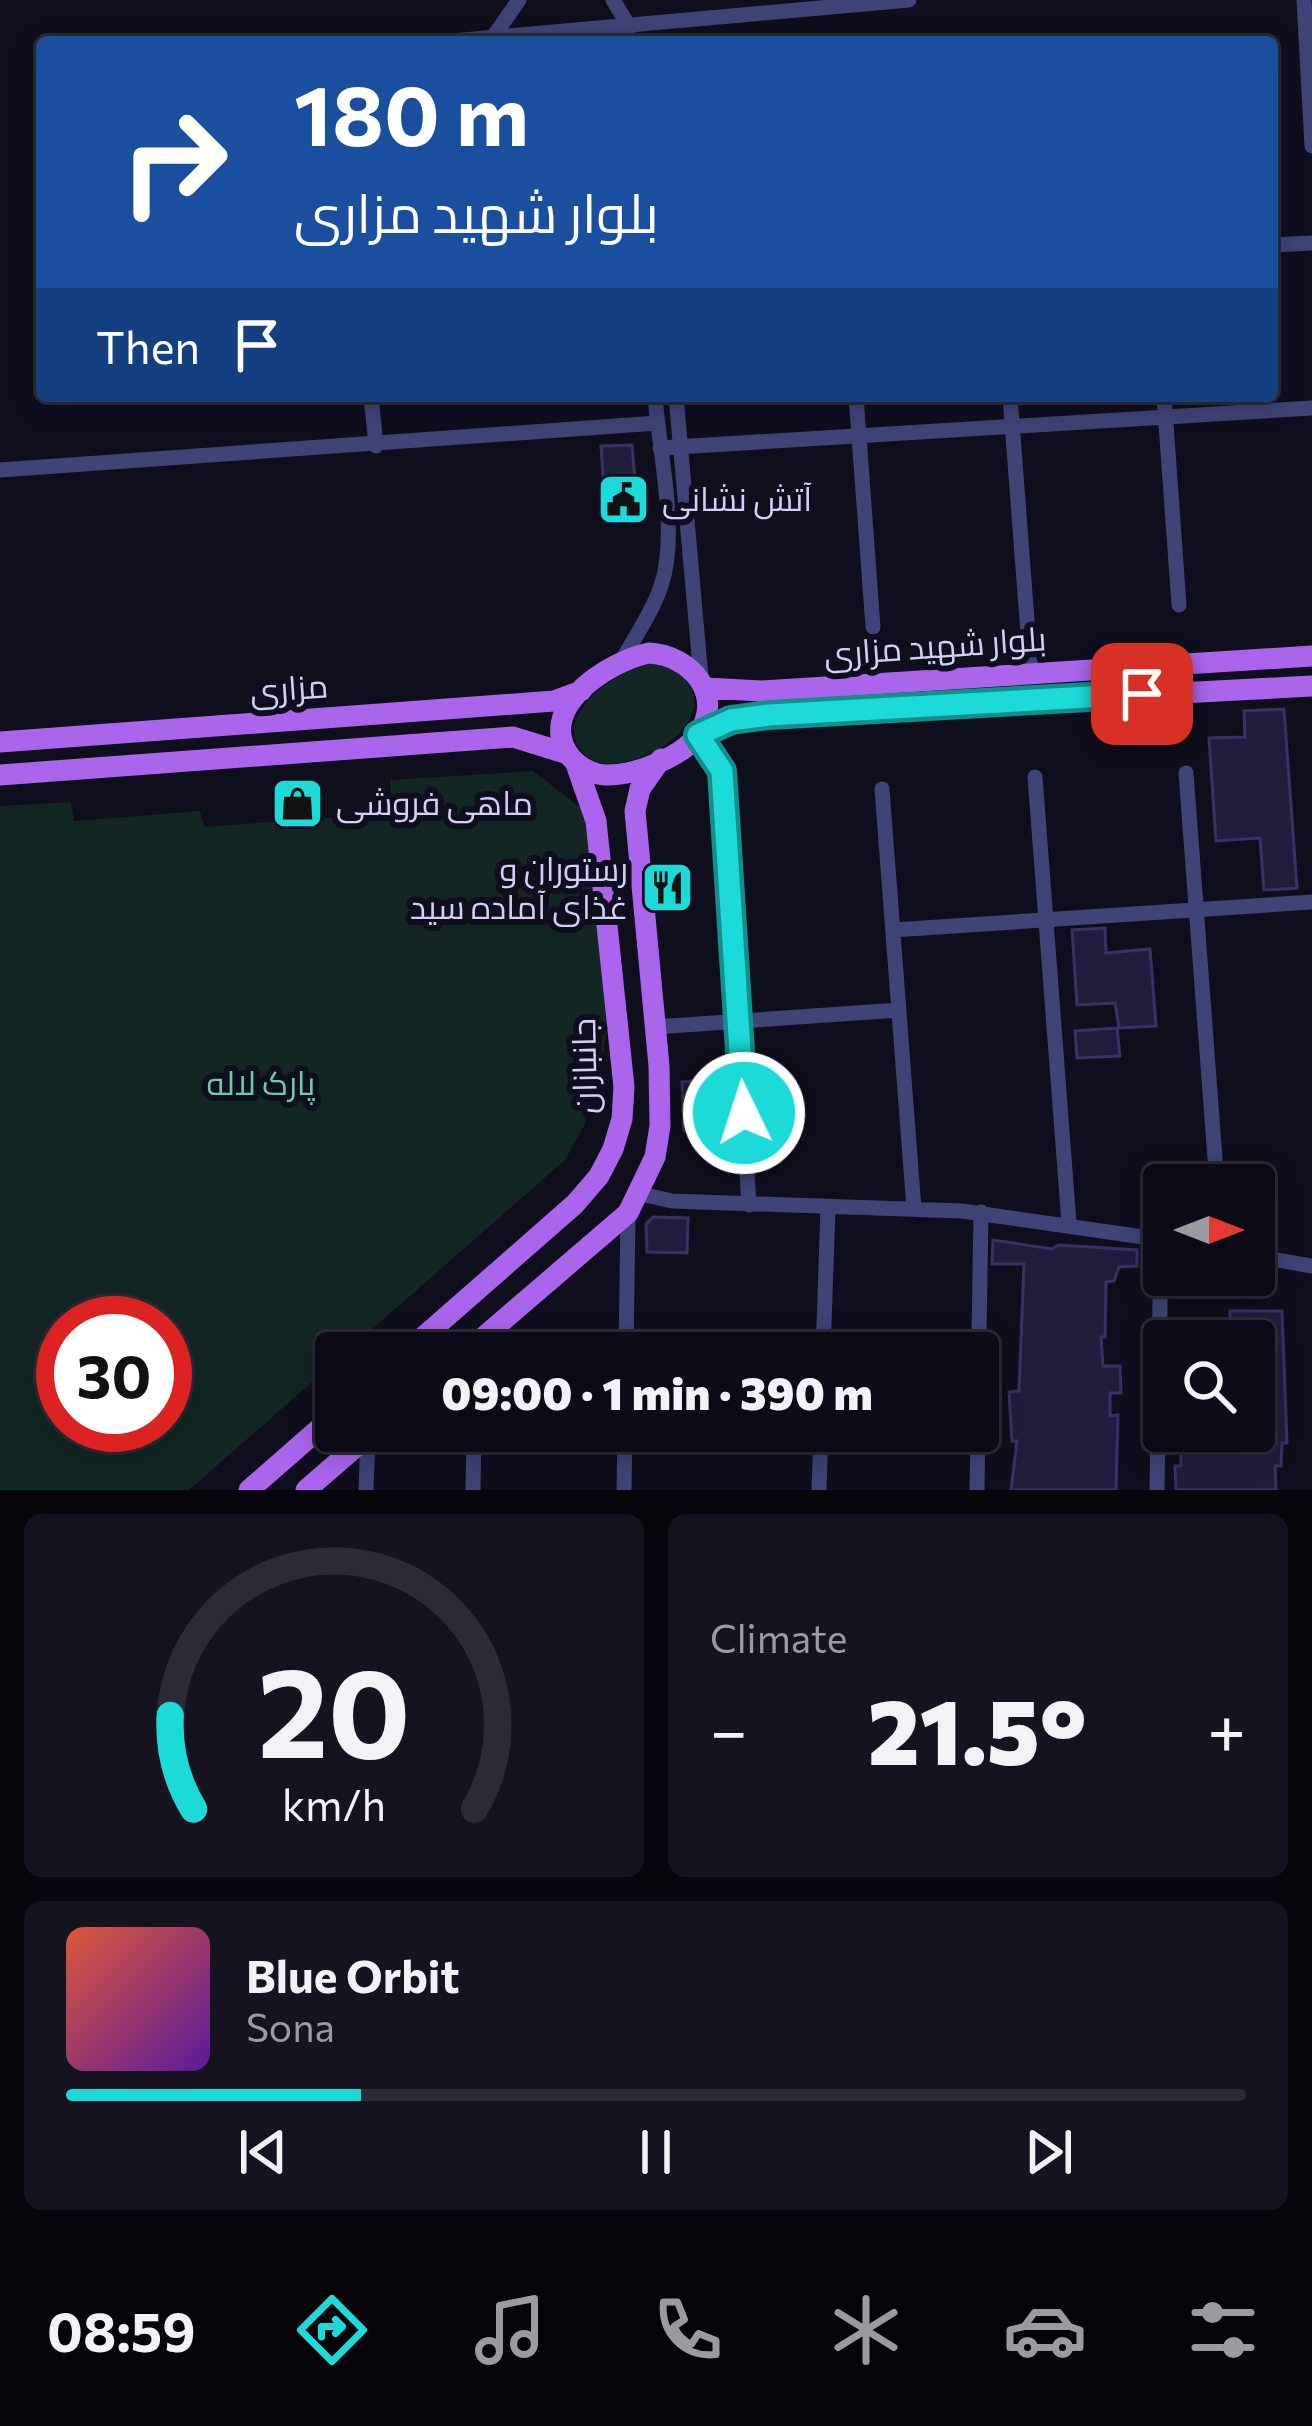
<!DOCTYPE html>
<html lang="en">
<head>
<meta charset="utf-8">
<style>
  :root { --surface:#0b0a16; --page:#14131f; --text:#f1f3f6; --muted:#9a9aa1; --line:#2b2b35; --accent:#1bdad8 }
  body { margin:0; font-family:Commissioner,Cairo,sans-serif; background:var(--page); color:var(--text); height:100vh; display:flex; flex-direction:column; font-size:45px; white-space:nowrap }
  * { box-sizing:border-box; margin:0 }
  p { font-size:39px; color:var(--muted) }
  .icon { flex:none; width:66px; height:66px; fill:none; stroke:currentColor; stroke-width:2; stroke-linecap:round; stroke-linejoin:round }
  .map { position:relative; height:1490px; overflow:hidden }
  .panel { display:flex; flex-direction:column; gap:24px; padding:24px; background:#06060c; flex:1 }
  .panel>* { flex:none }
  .guide { position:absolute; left:36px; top:36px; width:1242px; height:366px; border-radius:12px; box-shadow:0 6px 30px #0003,0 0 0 3px var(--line); background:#1a4fa0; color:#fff; overflow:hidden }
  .needle { width:78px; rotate:90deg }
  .buttons { position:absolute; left:1143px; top:1164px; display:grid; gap:24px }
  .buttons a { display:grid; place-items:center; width:132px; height:132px; border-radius:12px; background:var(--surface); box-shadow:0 6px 30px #0003,0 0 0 3px var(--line); font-size:60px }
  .speed { position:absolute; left:36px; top:1296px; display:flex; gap:24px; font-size:60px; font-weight:700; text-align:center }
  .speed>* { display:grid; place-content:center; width:156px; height:156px; border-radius:50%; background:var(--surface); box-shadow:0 6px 30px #0003,0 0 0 3px var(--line); line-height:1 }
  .speed .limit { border:18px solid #d22; background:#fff; color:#111 }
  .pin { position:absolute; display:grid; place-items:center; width:102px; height:102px; color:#fff; margin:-51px; border-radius:24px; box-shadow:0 6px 18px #0006 }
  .me { position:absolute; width:132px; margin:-66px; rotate:356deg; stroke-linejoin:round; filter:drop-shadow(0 0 9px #0008) }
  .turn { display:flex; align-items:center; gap:42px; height:252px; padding:0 60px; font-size:54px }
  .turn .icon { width:156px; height:156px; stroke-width:2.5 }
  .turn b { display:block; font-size:84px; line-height:102px }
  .then { display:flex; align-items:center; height:114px; padding:0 60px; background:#0003; gap:24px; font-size:45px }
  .big { font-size:90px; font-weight:800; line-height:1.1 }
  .panel .tile { flex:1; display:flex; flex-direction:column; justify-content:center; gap:18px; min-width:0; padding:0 42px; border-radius:18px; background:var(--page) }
  .panel .dial { align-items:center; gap:0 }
  .dial svg { height:312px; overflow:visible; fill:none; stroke:var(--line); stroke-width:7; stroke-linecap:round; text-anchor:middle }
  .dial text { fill:var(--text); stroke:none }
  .song { display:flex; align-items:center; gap:36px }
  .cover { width:144px; height:144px; border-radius:18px; background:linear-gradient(135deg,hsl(10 70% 55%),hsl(270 70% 35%)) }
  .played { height:12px; border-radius:6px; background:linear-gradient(90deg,var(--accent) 25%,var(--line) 25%) }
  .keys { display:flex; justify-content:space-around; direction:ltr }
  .heat { display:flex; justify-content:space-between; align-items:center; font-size:66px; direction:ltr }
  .panel .tiles { flex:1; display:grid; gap:24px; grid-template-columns:1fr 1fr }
  .tile:last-child { grid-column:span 2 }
  .trip { position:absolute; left:315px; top:1332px; width:684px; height:120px; border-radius:12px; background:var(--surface); box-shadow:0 6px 30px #0003,0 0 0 3px var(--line); font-weight:800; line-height:120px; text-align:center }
  .menu { display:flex; height:192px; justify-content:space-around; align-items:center; background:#040409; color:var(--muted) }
  .menu .icon { width:84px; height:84px }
  .menu .active { color:var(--accent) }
  .menu b { font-size:54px; color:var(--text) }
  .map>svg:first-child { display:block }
  .green { fill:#122623; fill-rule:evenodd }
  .building { fill:#201d3c; stroke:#363265; stroke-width:3 }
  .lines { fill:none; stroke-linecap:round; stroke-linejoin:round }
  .minor { stroke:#3f4376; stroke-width:15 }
  .major { stroke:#aa65ec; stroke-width:21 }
  .route-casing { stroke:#128e8c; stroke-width:30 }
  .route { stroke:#1bdad8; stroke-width:21 }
  .labels { text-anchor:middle; stroke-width:12; stroke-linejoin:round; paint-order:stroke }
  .poi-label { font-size:33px; fill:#d0d0f9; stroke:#0f0e1d; text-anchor:start }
  .street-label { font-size:33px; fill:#d0d0f9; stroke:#0f0e1d }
  .park-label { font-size:33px; fill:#66cfa9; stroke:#0f0e1d }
</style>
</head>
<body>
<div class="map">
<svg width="1312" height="1490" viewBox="0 0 1312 1490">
  <rect width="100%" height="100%" fill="#0f0e1d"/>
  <path class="green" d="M661 663C755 708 625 789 586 756 543 718 626 661 661 663Z
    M533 771 586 812 607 1032 598 1079 584 1126 565 1160 345 1353H336V1361L189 1490H0V806L71 802 74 821 200 811 204 827 393 813 390 780ZM63 1323H165V1425H63Z"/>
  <path class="building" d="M632 445 638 516 606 519 601 446Z
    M1284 709 1297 888 1264 890 1260 838 1216 841 1209 738 1245 737 1244 711Z
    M1105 928 1106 953 1150 949 1156 1026 1119 1028 1115 1003 1077 1005 1072 930Z
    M1117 1028 1120 1056 1077 1058 1075 1031Z
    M711 1079 717 1130 684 1131 682 1082Z
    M653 1217 688 1218 687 1253 647 1252 646 1224Z
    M993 1240 1052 1249 1058 1245 1137 1250V1266L1119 1267 1114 1281 1106 1282 1105 1337H1101L1103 1366H1120L1121 1393H1110V1416L1118 1415 1116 1490H1011L1017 1441H1012L1009 1392 1019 1391 1024 1264H992Z
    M1230 1311H1282L1287 1443H1282L1281 1466H1275L1276 1490H1176L1175 1466H1181V1431L1252 1434 1254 1431V1341H1230Z"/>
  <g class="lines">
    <path class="minor" d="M613 0 627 23 629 42
      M1304 0 1312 146
      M493 37 519 0
      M441 42 909 0
      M1272 245 1312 243
      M371 396 376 446
      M676 396 701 678
      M856 396 873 627
      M1010 396 1031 673
      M1164 396 1179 605
      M660 448 1312 408
      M0 470 657 423
      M621 662C634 638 652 613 661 586 679 533 659 452 655 396
      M698 735 722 771 749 1205
      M1186 773 1217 1185
      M1035 777 1069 1223
      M882 789 914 1209
      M893 930 1312 902
      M655 1027 899 1010
      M641 1194 672 1201 962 1211 1164 1240
      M1254 1256 1312 1266
      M626 1353 628 1213
      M823 1353 828 1208
      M978 1398 981 1212
      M366 1490 368 1436
      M473 1490 474 1431
      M624 1490 625 1431
      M819 1490 821 1431
      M977 1490 978 1431
      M1157 1490 1161 1239"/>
    <path class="major" d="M649 653C691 655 726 696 697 736 680 758 633 776 605 775 590 774 575 765 567 752 539 705 610 661 649 653Z
      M705 688 762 691 1312 656
      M698 735 731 720 769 715 1312 686
      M0 742 554 701 581 691
      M0 775 513 737 568 754
      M405 1353 575 1204 599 1176 613 1149 622 1119 624 1087 596 821 576 764
      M465 1353 628 1213 655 1157 660 1126 659 1066 635 811 640 789 661 759
      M249 1490 336 1414
      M306 1490 374 1431"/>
  </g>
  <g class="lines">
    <defs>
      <path id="route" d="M744 1113 722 771 698 735 731 720 769 715 1142 694"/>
    </defs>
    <use href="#route" class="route-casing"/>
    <use href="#route" class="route"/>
  </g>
  <defs>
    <symbol id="civic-square" viewBox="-11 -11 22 22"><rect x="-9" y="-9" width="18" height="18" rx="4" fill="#1bdad8" stroke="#0f0e1d"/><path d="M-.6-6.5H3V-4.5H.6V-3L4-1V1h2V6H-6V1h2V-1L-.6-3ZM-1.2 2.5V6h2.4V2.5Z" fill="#111"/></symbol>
    <symbol id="shop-square" viewBox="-11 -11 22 22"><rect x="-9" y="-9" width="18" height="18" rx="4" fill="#1bdad8" stroke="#0f0e1d"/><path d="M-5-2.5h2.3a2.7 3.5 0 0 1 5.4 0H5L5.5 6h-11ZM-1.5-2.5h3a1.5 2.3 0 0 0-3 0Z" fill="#111"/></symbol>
    <symbol id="restaurant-square" viewBox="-11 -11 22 22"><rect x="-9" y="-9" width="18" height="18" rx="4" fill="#1bdad8" stroke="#0f0e1d"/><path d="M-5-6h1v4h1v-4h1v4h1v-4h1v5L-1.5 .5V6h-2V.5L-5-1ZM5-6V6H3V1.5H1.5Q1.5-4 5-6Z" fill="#111"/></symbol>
  </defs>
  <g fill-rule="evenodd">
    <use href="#civic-square" x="594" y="470" width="59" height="59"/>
    <use href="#shop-square" x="268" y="774" width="59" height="59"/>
    <use href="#restaurant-square" x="638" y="858" width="59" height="59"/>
  </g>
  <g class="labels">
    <g class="poi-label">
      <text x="662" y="511">آتش نشانی</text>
      <text x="336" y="815">ماهی فروشی</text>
      <text x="628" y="881" text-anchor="end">رستوران و<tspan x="628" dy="38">غذای آماده سید</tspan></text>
    </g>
    <g class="street-label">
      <text transform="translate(935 646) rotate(-4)" y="12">بلوار شهید مزاری</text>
      <text transform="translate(289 688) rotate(-4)" y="12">مزاری</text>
      <text transform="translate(584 1066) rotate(-91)" y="12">جانبازان</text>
    </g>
    <g class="park-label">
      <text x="261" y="1095">پارک لاله</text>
    </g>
  </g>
</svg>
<div class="buttons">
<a><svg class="needle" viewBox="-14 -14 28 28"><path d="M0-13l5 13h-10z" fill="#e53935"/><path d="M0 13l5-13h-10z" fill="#9a9aa1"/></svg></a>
<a><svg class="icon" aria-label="search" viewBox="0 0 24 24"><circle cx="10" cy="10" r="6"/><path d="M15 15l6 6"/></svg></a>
</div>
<div class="speed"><div class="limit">30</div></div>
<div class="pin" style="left:1142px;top:694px;background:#d93025"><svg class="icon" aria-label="arrive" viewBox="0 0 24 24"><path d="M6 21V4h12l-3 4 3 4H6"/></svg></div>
<svg class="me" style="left:744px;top:1113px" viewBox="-20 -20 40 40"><circle r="17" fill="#1bdad8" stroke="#fff" stroke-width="3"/><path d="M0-11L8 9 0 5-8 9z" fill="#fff"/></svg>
<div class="trip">09:00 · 1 min · 390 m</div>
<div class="guide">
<div class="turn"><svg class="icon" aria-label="right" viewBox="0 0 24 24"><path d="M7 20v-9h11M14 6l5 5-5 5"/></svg><div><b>180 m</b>بلوار شهید مزاری</div></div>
<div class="then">Then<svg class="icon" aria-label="arrive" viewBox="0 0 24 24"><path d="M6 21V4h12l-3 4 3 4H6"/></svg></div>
</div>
</div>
<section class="panel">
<div class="tiles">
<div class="tile dial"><svg viewBox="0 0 100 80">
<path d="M14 69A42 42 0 1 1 86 69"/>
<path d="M14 69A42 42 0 0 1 8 45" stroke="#1bdad8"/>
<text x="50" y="56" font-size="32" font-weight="700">20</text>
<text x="50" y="72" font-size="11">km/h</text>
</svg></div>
<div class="tile"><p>Climate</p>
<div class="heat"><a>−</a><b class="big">21.5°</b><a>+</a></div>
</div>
<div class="tile">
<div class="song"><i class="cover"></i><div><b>Blue Orbit</b><p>Sona</p></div></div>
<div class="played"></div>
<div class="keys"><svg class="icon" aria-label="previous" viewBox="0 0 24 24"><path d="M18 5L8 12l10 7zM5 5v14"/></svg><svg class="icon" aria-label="pause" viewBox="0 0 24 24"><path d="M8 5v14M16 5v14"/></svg><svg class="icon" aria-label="next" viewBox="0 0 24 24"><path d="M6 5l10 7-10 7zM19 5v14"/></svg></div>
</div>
</div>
</section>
<nav class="menu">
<b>08:59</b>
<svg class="icon active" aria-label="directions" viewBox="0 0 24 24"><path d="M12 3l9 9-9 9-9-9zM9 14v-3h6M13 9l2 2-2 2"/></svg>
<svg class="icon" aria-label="music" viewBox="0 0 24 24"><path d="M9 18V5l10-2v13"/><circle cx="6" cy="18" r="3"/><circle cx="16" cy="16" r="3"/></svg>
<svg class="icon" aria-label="phone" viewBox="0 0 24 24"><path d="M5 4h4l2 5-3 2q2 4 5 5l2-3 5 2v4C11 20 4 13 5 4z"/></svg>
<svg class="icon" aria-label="climate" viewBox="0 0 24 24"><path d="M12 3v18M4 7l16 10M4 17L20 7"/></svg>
<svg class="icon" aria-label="car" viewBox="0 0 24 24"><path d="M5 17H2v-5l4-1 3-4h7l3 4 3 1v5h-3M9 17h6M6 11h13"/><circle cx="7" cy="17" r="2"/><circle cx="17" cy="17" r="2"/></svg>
<svg class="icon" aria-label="filters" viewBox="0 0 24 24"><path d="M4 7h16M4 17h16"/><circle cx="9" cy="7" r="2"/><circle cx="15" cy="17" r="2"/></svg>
</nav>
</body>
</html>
